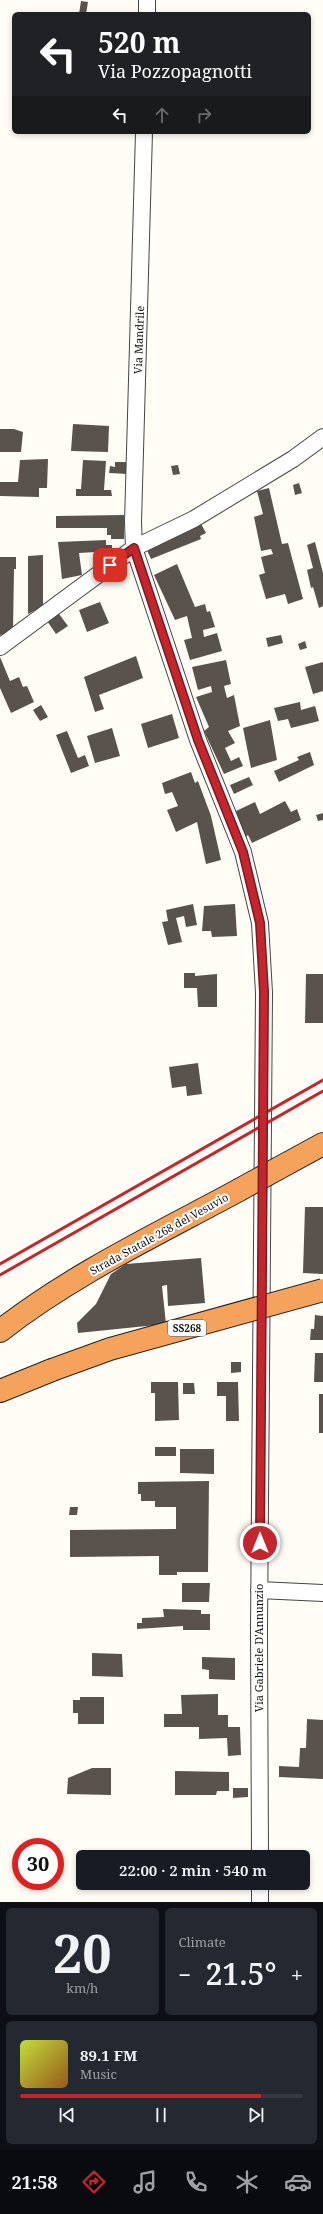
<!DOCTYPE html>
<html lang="en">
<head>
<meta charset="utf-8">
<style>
  :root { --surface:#171b24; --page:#242831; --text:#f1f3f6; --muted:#9ea1a6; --line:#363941; --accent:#c4262e }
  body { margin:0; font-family:"Noto Serif",serif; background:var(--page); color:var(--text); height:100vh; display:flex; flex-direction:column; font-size:15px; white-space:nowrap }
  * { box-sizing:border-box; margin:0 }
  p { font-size:13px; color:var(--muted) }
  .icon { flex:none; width:22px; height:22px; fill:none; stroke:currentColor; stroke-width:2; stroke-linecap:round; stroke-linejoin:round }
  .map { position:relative; height:1902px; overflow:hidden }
  .panel { display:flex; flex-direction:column; gap:6px; padding:6px; background:#0d0f14; flex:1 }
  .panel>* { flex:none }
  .banner { position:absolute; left:12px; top:12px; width:299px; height:122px; border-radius:6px; box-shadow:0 2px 6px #0003; background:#202124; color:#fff; overflow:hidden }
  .speed { position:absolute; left:12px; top:1838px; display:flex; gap:8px; font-size:20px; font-weight:700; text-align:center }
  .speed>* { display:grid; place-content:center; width:52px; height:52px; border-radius:50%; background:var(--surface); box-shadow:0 2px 6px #0003; line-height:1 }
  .speed .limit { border:6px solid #d22; background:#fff; color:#111 }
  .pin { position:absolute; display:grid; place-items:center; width:34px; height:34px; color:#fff; margin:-17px; border-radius:8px; box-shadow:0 2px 6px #0006 }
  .me { position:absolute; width:44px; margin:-22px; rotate:0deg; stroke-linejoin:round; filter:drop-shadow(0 0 3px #0008) }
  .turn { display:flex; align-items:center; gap:14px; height:84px; padding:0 20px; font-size:18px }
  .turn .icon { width:52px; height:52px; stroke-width:2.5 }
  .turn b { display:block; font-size:28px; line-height:34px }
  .lanes { display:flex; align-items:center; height:38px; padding:0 20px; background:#0003; justify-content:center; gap:20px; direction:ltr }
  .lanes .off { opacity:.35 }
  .big { font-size:30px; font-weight:600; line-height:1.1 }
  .panel .widget { flex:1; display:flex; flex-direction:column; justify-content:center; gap:6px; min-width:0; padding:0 14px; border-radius:6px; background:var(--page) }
  .panel .dial { align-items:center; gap:0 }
  .dial b { font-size:52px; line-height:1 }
  .song { display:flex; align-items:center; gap:12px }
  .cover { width:48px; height:48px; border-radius:6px; background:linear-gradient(135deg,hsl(70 70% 55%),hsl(30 70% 35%)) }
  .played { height:4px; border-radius:2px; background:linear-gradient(90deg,var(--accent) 85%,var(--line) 85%) }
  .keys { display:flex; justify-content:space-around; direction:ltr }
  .heat { display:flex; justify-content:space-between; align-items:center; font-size:22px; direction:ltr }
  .panel .tiles { flex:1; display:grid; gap:6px; grid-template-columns:1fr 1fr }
  .widget:last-child { grid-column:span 2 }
  .trip { position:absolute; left:76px; top:1850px; width:234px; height:40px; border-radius:6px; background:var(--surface); box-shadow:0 2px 6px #0003; font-weight:600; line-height:40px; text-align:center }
  .menu { display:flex; height:64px; justify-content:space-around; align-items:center; background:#090b0e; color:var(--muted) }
  .menu .icon { width:28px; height:28px }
  .menu .current { color:var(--accent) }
  .menu b { font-size:18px; color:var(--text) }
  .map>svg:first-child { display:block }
  .building { fill:#5a524d }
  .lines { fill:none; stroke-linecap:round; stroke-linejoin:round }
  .minor-casing { stroke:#444; stroke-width:18 }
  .highway-casing { stroke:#222; stroke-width:24 }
  .minor { stroke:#fff; stroke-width:16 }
  .highway { stroke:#f5a25d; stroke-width:22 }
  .rail { stroke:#c4262e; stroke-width:3 }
  .highway-bridge-casing { stroke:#222; stroke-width:24; stroke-linecap:butt }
  .highway-bridge { stroke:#f5a25d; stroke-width:22 }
  .route-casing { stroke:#7f191e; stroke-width:10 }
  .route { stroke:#c4262e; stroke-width:7 }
  .labels { text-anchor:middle; stroke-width:4; stroke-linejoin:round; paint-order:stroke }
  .shield { fill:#fff; stroke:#585858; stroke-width:1 }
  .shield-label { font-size:10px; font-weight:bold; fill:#111 }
  .street-label { font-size:11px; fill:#111; stroke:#fff }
</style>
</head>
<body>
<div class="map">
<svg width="323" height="1902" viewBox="0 0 323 1902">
  <rect width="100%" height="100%" fill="#fffdf5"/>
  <path class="building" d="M81 1 88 2 86 14H79Z
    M73 424 109 426 108 452 71 451Z
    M0 429H14L23 432 21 452H0Z
    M48 459 47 488H39V497L0 496V482H18L20 460Z
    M83 460 106 461 104 490H111L112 496H76V489H81Z
    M115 462H128V474L109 473 110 466 115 467Z
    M178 465 180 474 173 475 171 466Z
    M299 483 302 493 295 495 293 485Z
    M269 488 282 544 288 543 303 599 288 604 285 594 266 599 259 575 265 573 261 557 273 554 271 549 261 551 254 517 263 514 257 491Z
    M124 515V539H111V535H107V528H56V516Z
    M199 520 206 533 200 536 201 539 151 559 145 546Z
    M106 540V545H112V551L79 553 82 575 62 579 58 542Z
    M315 542 323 573V606L319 608 313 587 311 588 307 570 313 568 307 545Z
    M43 555V606L28 614V556Z
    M0 557H16V569H14L13 631 0 635Z
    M177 564 195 607 205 604 207 612 210 611 215 627 203 630 204 637 217 633 222 651 190 660 184 640 192 638 187 616 175 620 154 575Z
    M100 602 109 623 87 632 79 610Z
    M56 610 68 626 56 634 45 618Z
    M281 635 283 643 268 647 266 638Z
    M305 641 307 648 300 650 298 644Z
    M136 656 143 678 99 695 104 709 95 712 84 677Z
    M0 657 10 681 19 677 23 687 27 686 34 702 11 713 0 688Z
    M226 660 231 684 224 686 227 698 234 695 240 726 228 731 235 743 225 748 231 761 239 757 243 766 224 774 204 731 209 727 196 697 212 692 211 686 198 690 192 667Z
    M323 662V691L313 694 305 667Z
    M300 702 301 710 315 706 319 721 291 728 288 719 278 721 274 708Z
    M41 705 48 717 40 721 33 710Z
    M172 714 179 738 148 748 141 724Z
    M270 720 277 760 251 768 243 728Z
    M112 728 120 756 95 763 87 736Z
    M67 731 78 758 85 755 89 766 71 773 56 735Z
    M310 752 314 765 279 782 274 771 299 760 297 757Z
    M191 772 195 783 198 781 211 816 221 860 206 864 197 822 176 832 167 810 178 806 172 792 165 794 162 783Z
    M249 777 253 785 234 794 230 785Z
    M285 801 291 812 297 809 301 820 252 843 248 835 246 837 234 812 255 802 260 814Z
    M323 813V820L318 821 316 815Z
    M193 904 197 925 186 927 184 916 176 918 182 942 168 945 162 922 168 921 166 910Z
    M235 904 237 936 212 937 211 931H202L204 906Z
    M184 973H195V976L217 974V1007H198L197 988H184Z
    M306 974H323V1023H305Z
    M198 1063 202 1094 187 1096 186 1086 172 1088 169 1067Z
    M305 1207H323V1274L303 1273Z
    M201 1258 205 1303 168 1306 167 1285 162 1286 166 1324 78 1333 77 1323 96 1304 111 1274 126 1264Z
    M315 1315 323 1316V1340H310L311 1329H314Z
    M315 1353H323V1382H314Z
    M231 1362H241V1372L231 1373Z
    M151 1382H178L179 1420 155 1421V1393H151Z
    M217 1382H238L239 1421H226V1396H217Z
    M183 1383H194L195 1394H183Z
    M319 1394H323V1433H319Z
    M155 1447H176V1456H155Z
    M180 1449H214V1474L180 1473Z
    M209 1481 208 1572H177V1575H159V1556L70 1557V1530L176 1529V1507H155V1501H141V1494H138V1482Z
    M70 1507H78L77 1515H69Z
    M182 1583H210L209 1602H182Z
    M163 1609 201 1610V1614H210V1630H183V1626L137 1629V1623H142V1618L164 1617Z
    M92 1653 122 1654 123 1677 92 1676Z
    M202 1657 235 1658V1680L209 1679V1670L202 1669Z
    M218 1694V1715H228V1727H240L241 1755 228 1756 227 1738 199 1739V1727H164V1714H182L181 1695Z
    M80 1697H104V1724H78V1713H73V1700H80Z
    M307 1719 323 1720V1779L279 1777V1766L299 1767 300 1748H306Z
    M92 1768H111V1795L67 1794 68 1778Z
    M175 1771 229 1772V1791H217L216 1795H175Z
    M233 1788H248V1797L233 1798Z"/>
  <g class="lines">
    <defs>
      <path id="minor" d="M147 14V0
        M144 132 133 522 134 548 198 740 243 852 260 923 264 993 259 1629 260 1857
        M0 647 134 548 194 519 293 459 323 437
        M259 1590 323 1593
        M260 1883V1902"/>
      <path id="highway" d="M279 1168 323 1144
        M0 1331C73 1274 158 1234 239 1190
        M0 1391 52 1370"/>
    </defs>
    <use href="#minor" class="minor-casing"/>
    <use href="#highway" class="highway-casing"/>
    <use href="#minor" class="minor"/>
    <use href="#highway" class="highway"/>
    <path class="rail" d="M0 1264 323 1080
      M0 1275 323 1091"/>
    <defs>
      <path id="highway-bridge" d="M239 1190 279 1168
        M52 1370 110 1349 323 1290"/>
    </defs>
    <use href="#highway-bridge" class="highway-bridge-casing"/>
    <use href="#highway-bridge" class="highway-bridge"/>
  </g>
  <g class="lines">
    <defs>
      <path id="route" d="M110 565 134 548 198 740 243 852 260 923 264 992 260 1543"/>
    </defs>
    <use href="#route" class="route-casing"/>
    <use href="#route" class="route"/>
  </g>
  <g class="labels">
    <rect class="shield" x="168" y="1320" width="38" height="16" rx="3"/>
    <g class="shield-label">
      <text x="187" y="1332">SS268</text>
    </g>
    <g class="street-label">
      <text transform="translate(139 340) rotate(-88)" y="4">Via Mandrile</text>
      <text transform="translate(159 1234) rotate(-29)" y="4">Strada Statale 268 del Vesuvio</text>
      <text transform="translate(259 1648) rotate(-90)" y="4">Via Gabriele D'Annunzio</text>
    </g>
  </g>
</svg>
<div class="speed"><div class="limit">30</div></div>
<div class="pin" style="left:110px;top:565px;background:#d93025"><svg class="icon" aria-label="arrive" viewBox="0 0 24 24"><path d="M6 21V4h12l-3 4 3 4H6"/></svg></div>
<svg class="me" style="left:260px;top:1543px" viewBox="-20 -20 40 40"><circle r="17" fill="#c4262e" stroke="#fff" stroke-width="3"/><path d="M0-11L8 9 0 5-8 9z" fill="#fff"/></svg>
<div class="trip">22:00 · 2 min · 540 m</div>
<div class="banner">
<div class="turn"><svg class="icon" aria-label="left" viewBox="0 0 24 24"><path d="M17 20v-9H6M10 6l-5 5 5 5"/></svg><div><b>520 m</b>Via Pozzopagnotti</div></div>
<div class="lanes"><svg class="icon" aria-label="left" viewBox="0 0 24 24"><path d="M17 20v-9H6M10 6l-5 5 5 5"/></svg><svg class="icon off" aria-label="ahead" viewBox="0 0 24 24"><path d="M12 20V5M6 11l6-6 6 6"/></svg><svg class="icon off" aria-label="right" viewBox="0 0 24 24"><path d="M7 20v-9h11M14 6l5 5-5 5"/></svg></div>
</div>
</div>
<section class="panel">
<div class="tiles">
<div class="widget dial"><b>20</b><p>km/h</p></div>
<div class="widget"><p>Climate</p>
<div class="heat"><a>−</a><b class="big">21.5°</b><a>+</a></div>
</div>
<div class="widget">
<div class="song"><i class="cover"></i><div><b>89.1 FM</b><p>Music</p></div></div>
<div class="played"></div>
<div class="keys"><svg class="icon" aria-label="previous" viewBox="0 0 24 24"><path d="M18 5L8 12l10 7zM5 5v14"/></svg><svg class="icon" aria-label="pause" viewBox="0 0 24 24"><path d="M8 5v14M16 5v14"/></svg><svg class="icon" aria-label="next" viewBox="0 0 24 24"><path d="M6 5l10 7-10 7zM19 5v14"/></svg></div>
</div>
</div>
</section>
<nav class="menu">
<b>21:58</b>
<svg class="icon current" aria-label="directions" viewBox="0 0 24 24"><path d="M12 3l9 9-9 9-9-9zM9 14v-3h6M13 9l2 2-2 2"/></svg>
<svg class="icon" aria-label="music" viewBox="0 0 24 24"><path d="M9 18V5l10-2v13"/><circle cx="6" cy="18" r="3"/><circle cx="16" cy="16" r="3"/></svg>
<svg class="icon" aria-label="phone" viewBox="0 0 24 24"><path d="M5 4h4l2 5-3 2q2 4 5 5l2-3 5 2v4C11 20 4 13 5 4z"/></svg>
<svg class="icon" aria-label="climate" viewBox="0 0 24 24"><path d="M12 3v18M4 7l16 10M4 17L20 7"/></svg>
<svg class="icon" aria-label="car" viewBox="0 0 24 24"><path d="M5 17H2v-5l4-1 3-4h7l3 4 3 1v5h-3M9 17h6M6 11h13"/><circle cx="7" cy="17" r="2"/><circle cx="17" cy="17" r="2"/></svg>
</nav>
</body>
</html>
